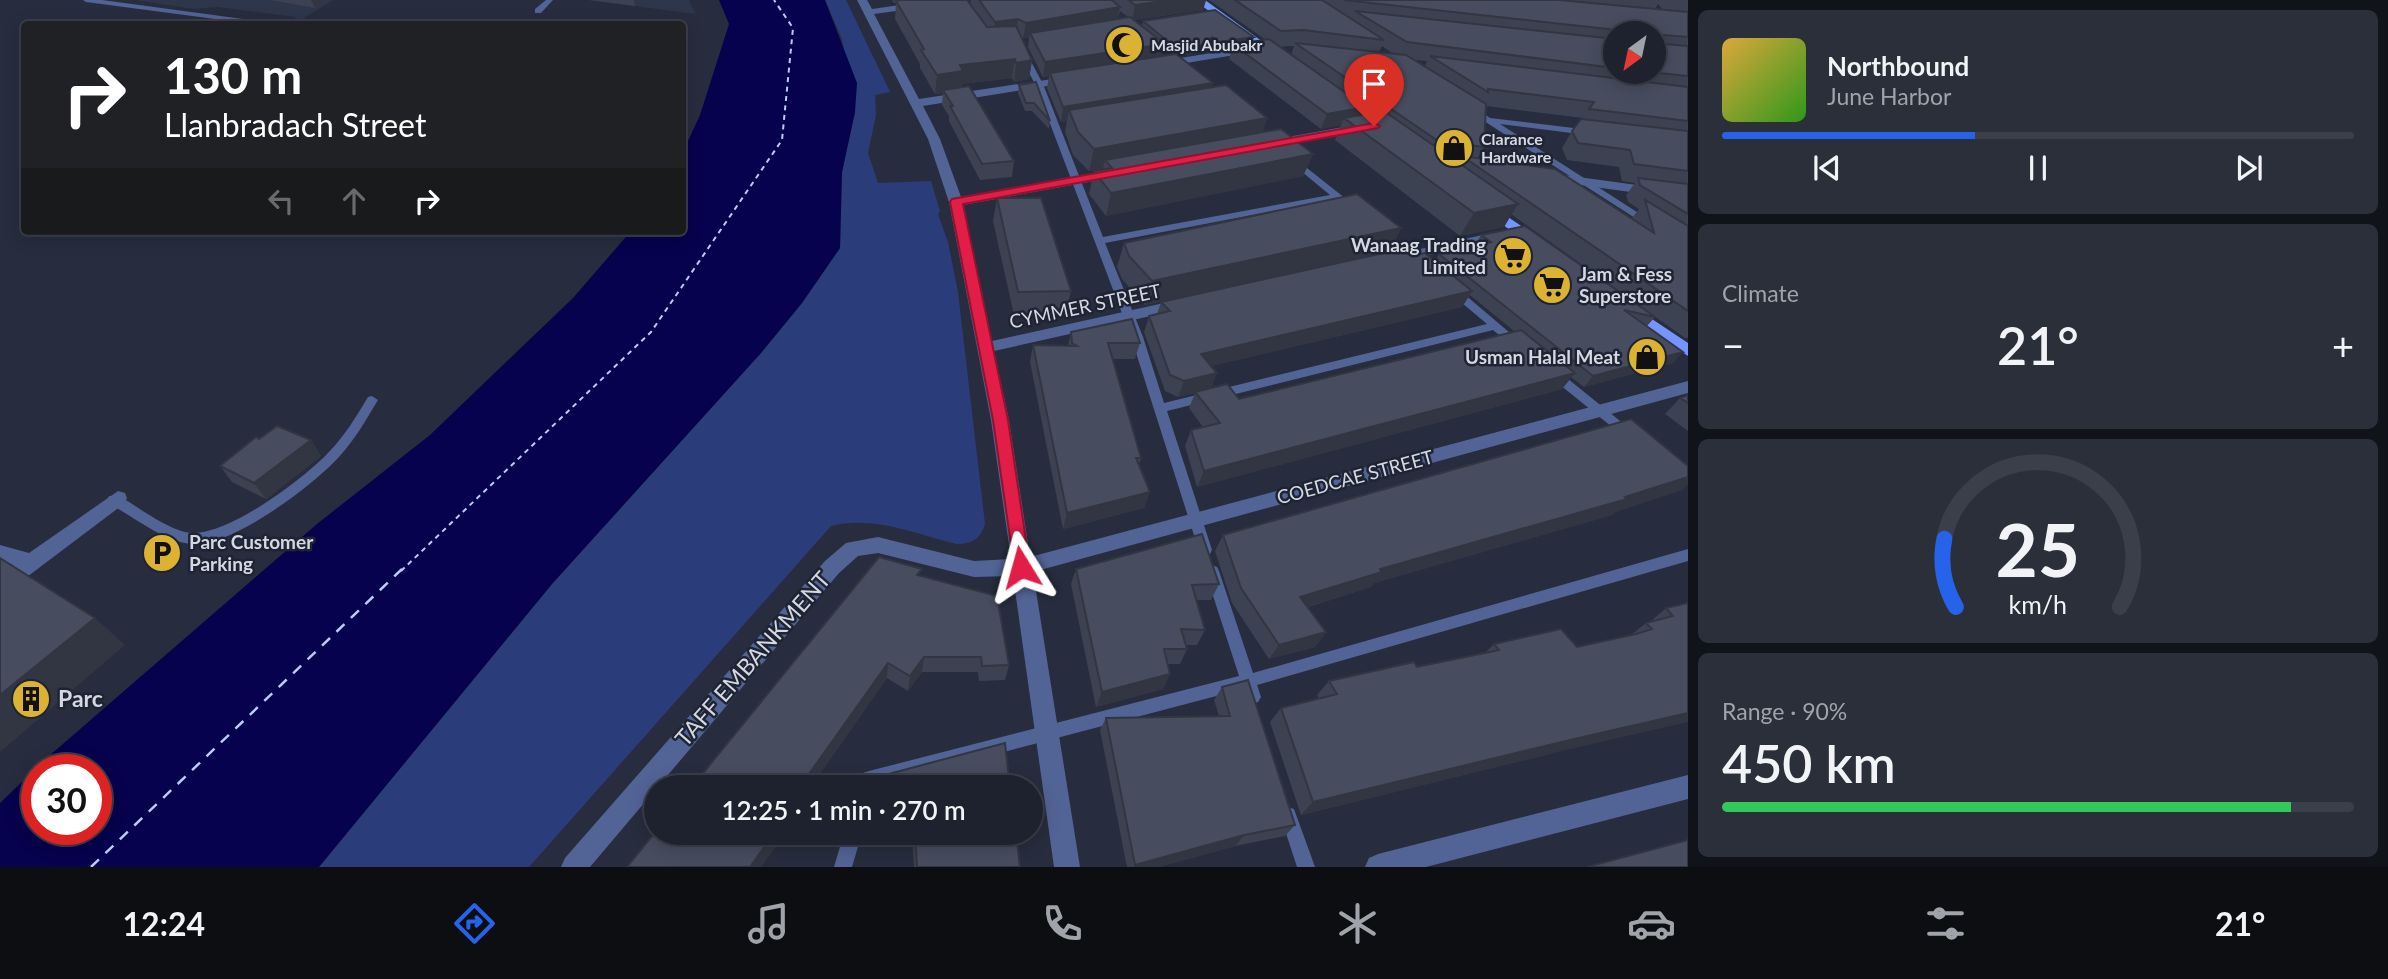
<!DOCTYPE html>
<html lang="en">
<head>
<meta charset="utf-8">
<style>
  :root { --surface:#1d222e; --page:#2a2f3a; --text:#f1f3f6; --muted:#a0a4aa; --line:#3b3f4a; --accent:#2563eb }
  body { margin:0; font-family:Lato,sans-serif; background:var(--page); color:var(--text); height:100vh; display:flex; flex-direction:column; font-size:26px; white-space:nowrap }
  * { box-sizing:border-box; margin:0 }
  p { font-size:23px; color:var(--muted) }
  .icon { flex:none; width:38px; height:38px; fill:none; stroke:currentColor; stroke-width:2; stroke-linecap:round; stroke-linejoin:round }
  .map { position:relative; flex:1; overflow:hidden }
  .side { display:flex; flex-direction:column; gap:10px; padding:10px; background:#101319; width:700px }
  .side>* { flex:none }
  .guide { position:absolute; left:21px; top:21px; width:665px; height:214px; border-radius:7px; box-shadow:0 4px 18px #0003,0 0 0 2px var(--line); background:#202124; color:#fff; overflow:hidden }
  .needle { width:46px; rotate:213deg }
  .tools { position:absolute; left:1603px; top:21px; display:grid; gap:14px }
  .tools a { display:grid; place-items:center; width:63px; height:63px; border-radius:50%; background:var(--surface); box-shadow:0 4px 18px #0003,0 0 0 2px var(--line); font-size:35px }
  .speed { position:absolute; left:21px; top:754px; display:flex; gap:14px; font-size:35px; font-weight:700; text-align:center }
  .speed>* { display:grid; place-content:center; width:91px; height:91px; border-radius:50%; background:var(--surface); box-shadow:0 4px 18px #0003,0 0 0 2px var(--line); line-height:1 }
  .speed .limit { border:10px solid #d22; background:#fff; color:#111 }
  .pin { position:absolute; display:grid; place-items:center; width:60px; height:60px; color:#fff; margin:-72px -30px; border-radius:50% 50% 50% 0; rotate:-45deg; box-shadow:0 0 7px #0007 }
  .pin .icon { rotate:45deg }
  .me { position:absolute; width:77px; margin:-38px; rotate:352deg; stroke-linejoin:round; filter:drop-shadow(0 0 5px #0008) }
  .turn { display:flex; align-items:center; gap:24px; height:147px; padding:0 28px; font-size:32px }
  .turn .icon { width:91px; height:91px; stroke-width:2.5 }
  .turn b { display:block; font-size:49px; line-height:60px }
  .lanes { display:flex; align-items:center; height:66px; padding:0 28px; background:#0003; justify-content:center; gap:35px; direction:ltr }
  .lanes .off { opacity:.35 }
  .big { font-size:52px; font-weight:600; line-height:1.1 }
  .side .card { flex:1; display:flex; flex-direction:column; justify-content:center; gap:10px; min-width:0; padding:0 24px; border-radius:10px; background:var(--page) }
  .side .dial { align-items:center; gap:0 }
  .dial svg { height:182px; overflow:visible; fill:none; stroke:var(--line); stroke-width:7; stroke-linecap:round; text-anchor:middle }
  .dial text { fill:var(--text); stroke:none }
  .song { display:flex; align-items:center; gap:21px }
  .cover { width:84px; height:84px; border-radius:10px; background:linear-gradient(135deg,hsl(40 70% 55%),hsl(110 70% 35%)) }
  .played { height:7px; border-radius:4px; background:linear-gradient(90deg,var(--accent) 40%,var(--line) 40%) }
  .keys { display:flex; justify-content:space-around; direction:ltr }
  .heat { display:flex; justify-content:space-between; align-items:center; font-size:38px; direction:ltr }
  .charge { height:10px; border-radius:5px; background:linear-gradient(90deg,#34c759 90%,var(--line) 0) }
  .trip { position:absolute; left:644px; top:775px; width:399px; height:70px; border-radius:35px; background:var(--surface); box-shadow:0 4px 18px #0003,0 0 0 2px var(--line); font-weight:600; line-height:70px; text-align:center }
  .menu { display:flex; height:112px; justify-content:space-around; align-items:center; background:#0c0e12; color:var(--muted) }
  .menu .icon { width:49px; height:49px }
  .menu .on { color:var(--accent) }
  .menu b { font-size:32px; color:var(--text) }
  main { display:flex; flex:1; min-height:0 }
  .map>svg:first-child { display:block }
  .built { fill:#2e364c }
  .green { fill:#2b3c7b }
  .water { fill:#06024d; fill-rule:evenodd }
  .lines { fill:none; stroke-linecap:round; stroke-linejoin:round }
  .ferry-far1 { stroke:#bcccf7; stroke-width:2; stroke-dasharray:5 4.5; stroke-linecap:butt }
  .ferry { stroke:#bcccf7; stroke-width:2.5; stroke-dasharray:11 9; stroke-linecap:butt }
  .lane { fill:#526396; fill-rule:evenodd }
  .street { fill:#526396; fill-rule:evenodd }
  .primary { fill:#7495fd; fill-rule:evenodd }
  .wall { fill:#3d4252; fill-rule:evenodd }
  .shaded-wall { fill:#323642 }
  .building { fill:#474d5f; stroke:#323642; stroke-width:2 }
  .route { fill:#e11d48; stroke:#92132f; stroke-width:2 }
  .labels { text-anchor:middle; stroke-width:5; stroke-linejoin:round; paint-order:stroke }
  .far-poi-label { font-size:16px; font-weight:bold; fill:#d4d8e3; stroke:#1e2433; text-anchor:start }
  .poi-label { font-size:19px; font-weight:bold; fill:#d4d8e3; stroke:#1e2433; text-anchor:end }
  .street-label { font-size:19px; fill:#d4d8e3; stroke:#1e2433 }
  .near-street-label { font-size:23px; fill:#d4d8e3; stroke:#1e2433 }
  .near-poi-label { font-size:23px; font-weight:bold; fill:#d4d8e3; stroke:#1e2433; text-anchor:start }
</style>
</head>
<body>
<main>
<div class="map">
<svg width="1688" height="867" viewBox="0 0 1688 867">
  <rect width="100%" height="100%" fill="#272d3e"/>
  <path class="built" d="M135 0H333L296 23 295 17 218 7 194 9Z
    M589 0H689L695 14Z"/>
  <path class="green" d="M825 0H846L890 92 875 95 876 115 868 153 878 183 931 181 940 211 938 214 948 242 958 292 985 524C981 538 973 544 957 544 916 534 873 515 831 526L529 867H319L552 584 761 353 802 303 840 248 842 172 855 112 842 39Z"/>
  <path class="water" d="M719 0H825L857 83 855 112 842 172 840 248 802 303 761 353 552 584 319 867H0V803L49 756 317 524 430 435 573 298 631 231H682L683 152 700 115 729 24ZM37 770H96V830H37Z"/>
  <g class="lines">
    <path class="ferry-far1" d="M401 571 651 332 782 140 793 28 774 0"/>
    <path class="ferry" d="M91 867 402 569"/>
    <path class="lane" d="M83 0H102L265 22 269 24H253L86 2Z
      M546 0H553L541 13H535V9Z
      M1021 54H1027L1043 84 1103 237 1330 195 1290 162 1289 160 1293 157 1355 206 1353 208H1347L1336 199 1105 243 1143 337 1164 403 1487 324 1449 292 1448 290 1449 288H1457L1523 344 1521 347H1513L1493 330 1167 411 1212 550 1210 554 1205 556 1200 554 1131 337 1035 84 1020 56Z
      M1470 108H1476L1490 118 1590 130V134L1587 135 1500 124 1654 223 1652 225H1646L1470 112Z
      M1383 230 1419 257V261H1411L1380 235 1378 233Z
      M1553 369 1557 370 1630 429 1632 432 1630 435H1622L1549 376 1547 373 1549 370Z
      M372 396 378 400C366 420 354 441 338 458 312 486 231 548 191 544 162 541 135 517 109 504L107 500 109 496H119C139 507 172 534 195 533 232 532 302 480 327 454 344 437 356 417 368 397Z
      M1688 549V561L1257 685 1261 697 1258 702 1253 704 1248 702 1243 689 875 786 874 788H858L863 773 869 771 1239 676 1205 571 1207 567 1212 565 1217 567 1219 571 1253 673Z
      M1288 807 1294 809 1315 867H1297L1280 815 1282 809Z
      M844 833H862L852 867H834Z"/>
    <path class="street" d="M857 0H867L872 9 934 0H960L955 3 874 14 919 99 1072 76 1078 79 1072 82 923 106 940 139 961 197 1116 169 1122 173 1116 177 963 205 992 341 1182 299 1190 304 1182 309 994 351 1009 420 1030 557 1688 381V393L1033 572 1080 867H1054L1013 576 974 577 878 553 858 556 839 573 590 867H561L565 858 825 561 846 543 878 537 974 561 1011 559 991 420 949 202 928 139Z
      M1255 46 1259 47V51L1162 67 1156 64 1162 61Z
      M1360 124 1364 125V131L1271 148 1265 144 1271 140Z
      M1549 173 1688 192V200L1544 180 1542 177Z
      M1500 231 1505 232V238L1398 262 1391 258 1398 254Z
      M118 491 125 493 127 498 125 503 7 592 0 594V575L13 565 0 561V545L29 553Z
      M1688 775V799L1426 867H1365L1369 858 1378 854Z"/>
    <path class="primary" d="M1194 0H1205L1281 55 1272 57Z
      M1489 204 1539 238V244H1529L1484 211V205Z
      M1631 305 1688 343V356L1626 313 1623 310 1626 307Z"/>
  </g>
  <path class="wall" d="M271 0H328L315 8Z
    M589 0H641L635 6Z
    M892 0H967L970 4 971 0H1206L1203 10 1134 20 1142 26 1143 21 1252 42 1266 40 1209 0H1688V338H1685L1511 214 1504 227 1460 236 1335 140 1341 125 1321 129 1229 59 1233 47 1217 50 1210 45 1204 52 1179 56 1212 87 1267 118 1262 132 1313 154 1303 176 1106 216 1089 194 1094 171 1103 170V169L1089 171 1073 155 1065 132 1067 121 1061 122 1047 88 1049 76 1043 77 1028 47 1029 37 1023 38 1021 37 1032 60 1029 79 1014 82 1012 78 962 84V87L1014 161 1012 177 980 180 949 121V116L942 105 943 93 935 94 920 68V64L895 19 896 3H894ZM1658 4 1663 10 1655 9ZM1120 11 1128 17 1118 19ZM1615 33H1654V72H1615ZM1288 46H1294L1291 55 1280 47ZM1382 46 1392 53 1379 52ZM1164 47 1173 54 1162 56ZM1415 60 1427 61 1425 66ZM1486 106 1583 118 1572 131 1562 148 1567 160 1619 167 1622 181 1635 183 1626 195 1628 202 1639 209 1632 218 1633 219 1478 158 1484 147Z
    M1019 85 1050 121 1049 129 1032 111H1025L1018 93Z
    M997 198 1071 291 1065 315H1014L993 221Z
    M1401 228 1389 252 1145 305 1122 279 1117 267 1124 243Z
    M1481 235 1655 317 1647 326 1673 363 1584 387 1571 377 1562 389 1197 487 1185 446 1191 430 1203 427 1189 408 1195 393 1178 397 1165 391 1144 332 1149 316 1157 314 1161 302 1421 254 1435 261 1439 254 1475 246ZM1470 295 1514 331 1239 399 1211 388V366L1462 307Z
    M1071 332 1140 343 1135 359H1113L1141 458 1139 464 1150 492 1144 508 1063 529 1030 362 1033 345 1068 346Z
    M1688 395V431L1665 414 1680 398Z
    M259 439 311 440 321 456 266 499 232 482 220 466Z
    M1688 466V484L1682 490 1615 512 1612 515 1374 583 1371 587 1308 607 1326 632 1315 647 1269 659 1232 603 1215 551 1223 535Z
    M1076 569 1219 584 1211 600H1196L1205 630 1197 645H1186L1187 649 1180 664H1168L1170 674 1163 689 1096 707 1071 584Z
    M921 576 1009 665 1005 680 979 681 978 672H922L908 691 887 678 810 788H691Z
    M1688 603 1553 753 1301 815 1270 722 1281 708 1319 698 1317 695 1329 681 1417 667 1486 652 1494 644 1577 647 1631 635 1646 623 1650 622 1666 608Z
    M1222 687 1295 825 1285 836 1235 846 1159 867H1127L1100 730 1106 718 1219 716 1214 700Z
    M912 833H1016L1020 867H914Z"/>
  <path class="shaded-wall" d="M311 0H328L315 8Z
    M634 0H641L635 6Z
    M1170 0H1206L1203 10 1132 20 1135 5Z
    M1120 7 1117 22 1030 33 1029 37 1023 38 1026 23Z
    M1018 19 1016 34 993 37 995 22Z
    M1212 37 1210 45 1204 52 1175 56 1177 49Z
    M1254 37 1251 44 1234 45 1233 47 1217 50 1219 42Z
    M1165 44 1161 59 1050 73 1049 76 1043 77 1045 62Z
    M1015 59 1012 78 962 84 961 90H943V93L935 94 937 75 960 65Z
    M1032 60 1029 79 1014 82 1016 63Z
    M1213 83 1209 98 1069 110 1067 121 1061 122 1063 107Z
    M1366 107 1359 122 1344 118 1341 125 1321 129 1327 114Z
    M1267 118 1260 140 1105 160 1103 169 1089 171 1094 149Z
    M1313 154 1303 176 1106 216 1111 193Z
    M1518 204 1504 227 1460 236 1474 213Z
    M1401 228 1389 252 1145 305 1152 281Z
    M1472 291 1462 307 1195 370 1201 354Z
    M1683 352 1673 363 1584 387 1593 376Z
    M1217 373 1211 389 1178 397 1184 381Z
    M1575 373 1562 389 1197 487 1204 471Z
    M311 440 321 456 266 499 254 483Z
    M1688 477V484L1682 490 1615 512 1612 515 1374 583 1371 587 1290 612 1300 597 1380 569 1625 497Z
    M1150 492 1144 508 1063 529 1067 513Z
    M95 618 125 645 0 752V695Z
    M1326 632 1315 647 1269 659 1279 645Z
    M924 657 922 672 908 691 910 676Z
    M888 663 887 678 810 788H799Z
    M1170 674 1163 689 1096 707 1102 692Z
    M1688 713V722L1553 753 1301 815 1313 802 1570 740Z
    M768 833H777L774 838 775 848 761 867H750Z
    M1244 835 1235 846 1159 867H1134L1135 865Z"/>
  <path class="building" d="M900 0H967L987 27 1016 26 1032 60 1016 63 1015 59 960 65 963 71 937 75 921 50 924 49 896 1Z
    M979 0H1112L1120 7 1026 23 1018 19 995 22Z
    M1129 0H1170L1135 5Z
    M1235 0H1322L1384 40 1303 30 1281 31Z
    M1344 0H1559L1688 12V37L1664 35 1661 37 1664 44 1688 46V76L1649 72H1654V33H1626L1625 31Z
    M1215 10 1254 37 1219 42 1212 37 1206 44 1177 49 1143 21Z
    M1355 11 1615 39V68L1407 42Z
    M1130 17 1165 44 1045 62 1030 33Z
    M1269 39 1366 107 1327 114 1234 45Z
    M1295 43 1406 55 1486 104 1484 147 1438 141Z
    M1176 54 1213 83 1063 107 1050 73Z
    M1430 56 1688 87V121L1589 109 1594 102 1488 89V92Z
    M1036 82 1050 121 1034 103H1026L1019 85Z
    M1226 85 1267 118 1094 149 1078 132 1069 110Z
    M969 86 1014 161 982 164 950 106H953L943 90Z
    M1384 111 1518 204 1474 213 1344 118Z
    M1581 119 1688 131V171L1634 164 1630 150 1578 143 1572 131Z
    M1281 129 1313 154 1111 193 1094 171 1112 168 1105 160Z
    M1462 156 1555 169 1654 233 1645 200 1688 226V311Z
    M1638 178 1688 184V214L1640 185Z
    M1357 194 1401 228 1152 281 1129 256 1124 243Z
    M997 198H1041L1071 291 1018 292Z
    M1525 226 1655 317 1624 310 1683 352 1593 376 1439 254 1491 242 1481 235Z
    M1411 247 1421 254 1425 253 1472 291 1201 354 1217 373 1184 381 1170 375 1149 316 1170 311 1161 302Z
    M1132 319 1140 343H1108L1141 458H1136L1150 492 1067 513 1033 345 1077 346 1072 343 1071 332Z
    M1521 330 1575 373 1204 471 1191 430 1220 423 1195 392 1227 384 1239 399Z
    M1688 395V403L1680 398Z
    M1631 419 1688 466V477L1625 497 1627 499 1380 569 1382 572 1300 597 1326 632 1279 645 1241 588 1223 535Z
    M277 426 311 440 254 483 220 466 256 437 259 439Z
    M1202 534 1219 584 1192 585 1205 630 1181 629 1187 649H1164L1170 674 1102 692 1076 569Z
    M879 557 922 569 917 575 997 596 1009 665 982 666 981 657H924L910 676 888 663 799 788H691Z
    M0 558 95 618 0 695Z
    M1688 603V713L1570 740 1313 802 1281 708 1337 694 1329 681 1414 662 1417 667 1499 650 1494 644 1561 629 1577 647 1636 634 1652 629 1646 623 1673 616 1666 608Z
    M1248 680 1295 825 1244 835 1135 865 1106 718 1230 716 1222 687Z
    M1005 743 1010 788H877L881 776Z
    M656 831V833H770L773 835 750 867H627Z
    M915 833H1016L1020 867H917Z
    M1688 840V867H1587Z"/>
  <path class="route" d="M1374 123 1380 126 1378 128 963 204 1008 420 1030 567 1028 572 1021 574 1015 572 993 420 950 202 952 199Z"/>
  <defs>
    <symbol id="mosque-disc" viewBox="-11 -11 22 22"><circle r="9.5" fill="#dcb233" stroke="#1e2433"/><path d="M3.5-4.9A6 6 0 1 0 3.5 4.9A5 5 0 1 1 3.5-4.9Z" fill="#111"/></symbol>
    <symbol id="shop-disc" viewBox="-11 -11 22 22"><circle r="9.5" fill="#dcb233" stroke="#1e2433"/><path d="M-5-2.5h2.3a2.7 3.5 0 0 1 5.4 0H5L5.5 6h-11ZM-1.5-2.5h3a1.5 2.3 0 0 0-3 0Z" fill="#111"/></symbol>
    <symbol id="supermarket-disc" viewBox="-11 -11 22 22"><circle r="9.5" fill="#dcb233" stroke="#1e2433"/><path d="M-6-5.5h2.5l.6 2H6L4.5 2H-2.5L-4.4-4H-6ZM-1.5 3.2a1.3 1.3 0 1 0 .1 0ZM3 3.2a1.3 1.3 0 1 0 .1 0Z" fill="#111"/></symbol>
    <symbol id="parking-disc" viewBox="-11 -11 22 22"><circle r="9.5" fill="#dcb233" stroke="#1e2433"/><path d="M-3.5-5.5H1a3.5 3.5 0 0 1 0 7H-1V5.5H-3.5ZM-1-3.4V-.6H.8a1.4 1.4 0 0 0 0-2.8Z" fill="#111"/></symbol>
    <symbol id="building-disc" viewBox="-11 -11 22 22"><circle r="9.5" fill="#dcb233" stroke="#1e2433"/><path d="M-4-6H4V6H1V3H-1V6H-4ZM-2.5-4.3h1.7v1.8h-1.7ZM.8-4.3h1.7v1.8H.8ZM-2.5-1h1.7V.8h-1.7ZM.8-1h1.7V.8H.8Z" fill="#111"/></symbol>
  </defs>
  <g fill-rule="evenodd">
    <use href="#mosque-disc" x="1102" y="23" width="44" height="44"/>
    <use href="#shop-disc" x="1432" y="126" width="44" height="44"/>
    <use href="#supermarket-disc" x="1491" y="234" width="44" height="44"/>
    <use href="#supermarket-disc" x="1530" y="263" width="44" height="44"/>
    <use href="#shop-disc" x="1625" y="335" width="44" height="44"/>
    <use href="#parking-disc" x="140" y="531" width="44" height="44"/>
    <use href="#building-disc" x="9" y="677" width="44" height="44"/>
  </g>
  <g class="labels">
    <g class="far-poi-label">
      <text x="1151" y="51">Masjid Abubakr</text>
      <text x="1481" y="145">Clarance<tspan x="1481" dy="18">Hardware</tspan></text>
    </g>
    <g class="poi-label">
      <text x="1486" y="252">Wanaag Trading<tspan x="1486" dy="22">Limited</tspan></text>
      <text x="1579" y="281" text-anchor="start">Jam &amp; Fess<tspan x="1579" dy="22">Superstore</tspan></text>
      <text x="1620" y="364">Usman Halal Meat</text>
      <text x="189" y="549" text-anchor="start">Parc Customer<tspan x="189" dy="22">Parking</tspan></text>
    </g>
    <g class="street-label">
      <text transform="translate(1085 306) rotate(-12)" y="7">CYMMER STREET</text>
      <text transform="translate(1355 477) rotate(-15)" y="7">COEDCAE STREET</text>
    </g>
    <g class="near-street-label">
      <text transform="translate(753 659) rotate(-49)" y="8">TAFF EMBANKMENT</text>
    </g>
    <g class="near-poi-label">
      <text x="58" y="707">Parc</text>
    </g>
  </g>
</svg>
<div class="tools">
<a><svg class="needle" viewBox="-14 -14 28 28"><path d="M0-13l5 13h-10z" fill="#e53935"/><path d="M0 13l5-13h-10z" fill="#a0a4aa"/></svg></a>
</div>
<div class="speed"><div class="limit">30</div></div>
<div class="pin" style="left:1374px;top:126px;background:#d93025"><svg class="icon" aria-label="arrive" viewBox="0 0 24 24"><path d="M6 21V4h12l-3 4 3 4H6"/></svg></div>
<svg class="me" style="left:1021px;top:567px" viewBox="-20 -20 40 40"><path d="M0-17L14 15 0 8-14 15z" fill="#e11d48" stroke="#fff" stroke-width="4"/></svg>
<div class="trip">12:25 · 1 min · 270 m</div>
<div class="guide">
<div class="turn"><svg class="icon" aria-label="right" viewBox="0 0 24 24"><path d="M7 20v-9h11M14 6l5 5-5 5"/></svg><div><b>130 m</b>Llanbradach Street</div></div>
<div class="lanes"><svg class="icon off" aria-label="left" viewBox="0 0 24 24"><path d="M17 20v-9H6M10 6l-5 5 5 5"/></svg><svg class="icon off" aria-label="ahead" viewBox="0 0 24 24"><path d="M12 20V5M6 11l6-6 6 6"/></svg><svg class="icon" aria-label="right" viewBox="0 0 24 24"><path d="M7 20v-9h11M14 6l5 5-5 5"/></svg></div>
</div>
</div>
<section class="side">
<div class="card">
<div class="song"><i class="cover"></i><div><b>Northbound</b><p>June Harbor</p></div></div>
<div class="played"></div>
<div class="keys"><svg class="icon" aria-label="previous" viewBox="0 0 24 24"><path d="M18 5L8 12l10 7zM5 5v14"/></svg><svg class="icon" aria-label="pause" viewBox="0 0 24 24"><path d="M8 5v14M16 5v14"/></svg><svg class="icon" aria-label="next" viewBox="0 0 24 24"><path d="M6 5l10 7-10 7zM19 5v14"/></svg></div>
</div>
<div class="card"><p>Climate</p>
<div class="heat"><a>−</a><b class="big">21°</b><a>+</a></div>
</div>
<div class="card dial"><svg viewBox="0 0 100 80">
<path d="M14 69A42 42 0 1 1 86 69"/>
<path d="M14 69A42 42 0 0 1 9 39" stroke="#2563eb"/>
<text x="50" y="56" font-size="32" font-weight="700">25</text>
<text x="50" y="72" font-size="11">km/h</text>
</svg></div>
<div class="card"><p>Range · 90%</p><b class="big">450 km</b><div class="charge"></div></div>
</section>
</main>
<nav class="menu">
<b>12:24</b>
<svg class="icon on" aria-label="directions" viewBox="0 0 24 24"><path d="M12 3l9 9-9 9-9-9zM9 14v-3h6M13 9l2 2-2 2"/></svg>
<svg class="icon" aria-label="music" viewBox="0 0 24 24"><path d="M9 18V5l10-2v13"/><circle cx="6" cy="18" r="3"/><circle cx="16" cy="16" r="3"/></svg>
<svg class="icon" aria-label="phone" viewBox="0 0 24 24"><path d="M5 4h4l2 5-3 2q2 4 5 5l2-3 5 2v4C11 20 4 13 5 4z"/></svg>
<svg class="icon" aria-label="climate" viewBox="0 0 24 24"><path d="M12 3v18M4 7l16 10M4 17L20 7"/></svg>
<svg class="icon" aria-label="car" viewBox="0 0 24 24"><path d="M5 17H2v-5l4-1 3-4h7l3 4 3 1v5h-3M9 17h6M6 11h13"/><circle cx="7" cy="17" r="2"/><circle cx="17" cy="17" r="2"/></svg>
<svg class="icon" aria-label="filters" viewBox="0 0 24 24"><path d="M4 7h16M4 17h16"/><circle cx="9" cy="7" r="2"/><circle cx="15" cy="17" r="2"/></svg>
<b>21°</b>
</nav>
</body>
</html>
